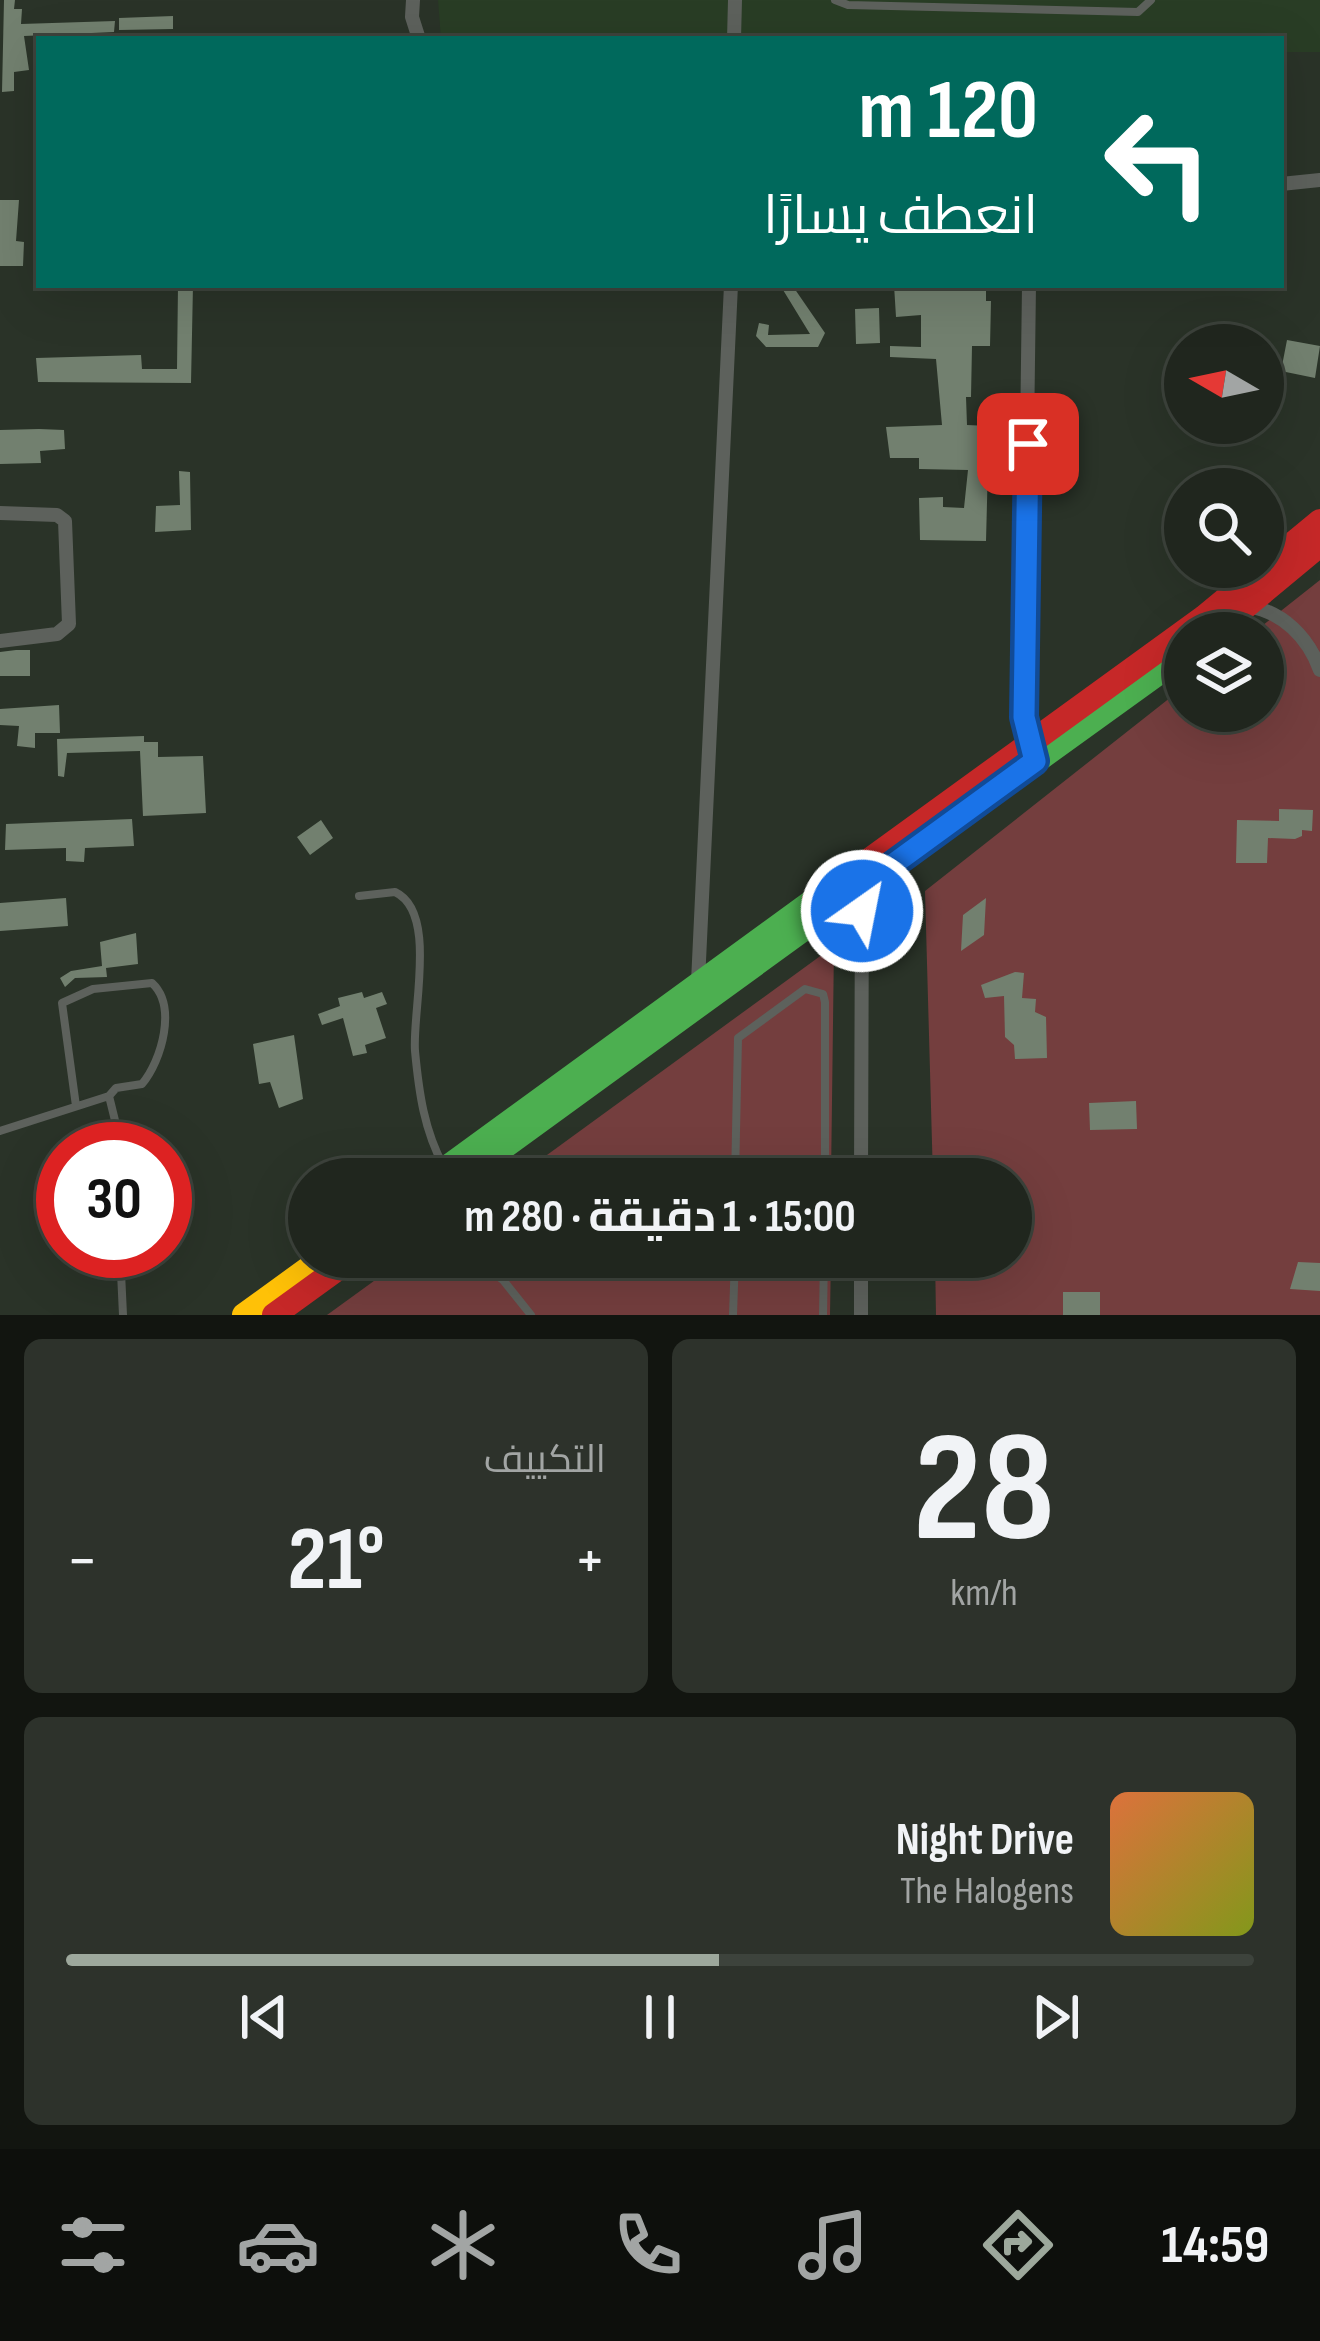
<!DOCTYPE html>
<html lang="ar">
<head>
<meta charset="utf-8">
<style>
  :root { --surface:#20261e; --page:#2d322b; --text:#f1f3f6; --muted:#a2a5a4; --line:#3d433c; --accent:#9da89c }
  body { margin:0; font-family:"Sofia Sans Condensed",Cairo,sans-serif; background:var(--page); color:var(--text); direction:rtl; height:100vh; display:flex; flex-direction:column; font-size:45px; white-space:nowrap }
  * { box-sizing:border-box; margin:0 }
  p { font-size:39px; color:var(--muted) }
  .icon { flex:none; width:66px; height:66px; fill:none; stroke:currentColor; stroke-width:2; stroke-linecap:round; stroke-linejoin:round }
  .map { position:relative; height:1315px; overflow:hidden; direction:ltr }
  .panel { display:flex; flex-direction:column; gap:24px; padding:24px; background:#121510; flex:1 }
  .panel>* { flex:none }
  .hud { position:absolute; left:36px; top:36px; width:1248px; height:252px; border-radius:0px; box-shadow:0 12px 48px #0002,0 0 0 3px var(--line); direction:rtl; background:#00695c; color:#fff; overflow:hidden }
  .needle { width:78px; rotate:279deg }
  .tools { position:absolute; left:1164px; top:324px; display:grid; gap:24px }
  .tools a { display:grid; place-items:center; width:120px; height:120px; border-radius:50%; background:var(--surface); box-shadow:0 12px 48px #0002,0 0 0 3px var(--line); font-size:60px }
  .speed { position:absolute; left:36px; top:1122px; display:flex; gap:24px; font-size:60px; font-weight:700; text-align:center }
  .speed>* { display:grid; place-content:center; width:156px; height:156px; border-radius:50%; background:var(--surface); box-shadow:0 12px 48px #0002,0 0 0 3px var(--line); line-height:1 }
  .speed .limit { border:18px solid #d22; background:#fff; color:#111 }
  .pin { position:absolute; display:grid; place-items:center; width:102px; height:102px; color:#fff; margin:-51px; border-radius:24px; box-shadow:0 6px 18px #0006 }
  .me { position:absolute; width:132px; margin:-66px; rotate:33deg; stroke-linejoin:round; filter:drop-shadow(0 0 9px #0008) }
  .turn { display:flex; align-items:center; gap:42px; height:252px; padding:0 48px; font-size:54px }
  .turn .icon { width:156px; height:156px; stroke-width:2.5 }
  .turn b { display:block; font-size:84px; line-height:102px }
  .big { font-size:90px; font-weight:700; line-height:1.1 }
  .panel .card { flex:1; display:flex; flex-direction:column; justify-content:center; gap:18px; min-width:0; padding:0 42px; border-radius:18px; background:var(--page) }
  .panel .dial { align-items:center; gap:0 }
  .dial b { font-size:156px; line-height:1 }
  .song { display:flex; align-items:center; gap:36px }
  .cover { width:144px; height:144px; border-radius:18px; background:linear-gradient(135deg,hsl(20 70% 55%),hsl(70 70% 35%)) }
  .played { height:12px; border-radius:6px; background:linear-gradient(90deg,var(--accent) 55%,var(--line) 55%) }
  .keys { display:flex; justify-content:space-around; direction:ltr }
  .heat { display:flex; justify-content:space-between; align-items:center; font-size:66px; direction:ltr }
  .panel .tiles { flex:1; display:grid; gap:24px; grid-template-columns:1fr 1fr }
  .card:last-child { grid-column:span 2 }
  .trip { position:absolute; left:288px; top:1158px; width:744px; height:120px; border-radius:60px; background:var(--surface); box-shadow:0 12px 48px #0002,0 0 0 3px var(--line); font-weight:700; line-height:120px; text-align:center; direction:rtl }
  .tabs { display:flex; height:192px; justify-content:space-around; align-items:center; background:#0d0f0c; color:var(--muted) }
  .tabs .icon { width:84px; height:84px }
  .tabs .current { color:var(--accent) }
  .tabs b { font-size:54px; color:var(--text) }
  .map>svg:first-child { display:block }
  .built { fill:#293d25 }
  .green { fill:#743e3e }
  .building { fill:#72806f }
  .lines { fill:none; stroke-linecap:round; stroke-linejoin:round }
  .lane { stroke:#5d615c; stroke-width:8 }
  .street { stroke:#5d615c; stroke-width:14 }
  .fast { stroke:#4caf50; stroke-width:24 }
  .slow { stroke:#ffc107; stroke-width:24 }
  .jam { stroke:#c62828; stroke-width:24 }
  .route-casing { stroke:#114b97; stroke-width:30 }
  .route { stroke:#1a73e8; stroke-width:21 }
</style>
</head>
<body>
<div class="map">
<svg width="1320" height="1315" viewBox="0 0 1320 1315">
  <rect width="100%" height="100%" fill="#2a3328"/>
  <path class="built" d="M438 0H1320V52H1281V39H441Z"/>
  <path class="green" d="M1320 580V1315H936L935 1257H1011V1179H933L925 891 1185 686V711H1263V633H1253Z
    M834 946 831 1179H514Z
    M407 1257H831L830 1315H327Z"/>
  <path class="building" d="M4 0H15L14 9H22L21 24 115 21 114 32 24 36 29 70 14 72V91L2 92Z
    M173 16V29L119 30V18Z
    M0 200H19L16 241 24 242 23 266H0Z
    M178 285H193L191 383 38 382 36 358 141 355 142 369H177Z
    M780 285H792L825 333 818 347H766L756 336 759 323 769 325 768 335 810 334Z
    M894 285H986V301H991L990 346H972L971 397H966L967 425 989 426 986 541 920 540 919 498 943 497V507L964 508 968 470 919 469V458H890L886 427 942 425 936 359 890 357V346L921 347V315L896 317Z
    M879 308 880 343 856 344 855 309Z
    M1287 340 1320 346 1315 378 1281 371Z
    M39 429 64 430 65 449 40 451 41 463 0 464V430Z
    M179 471 190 472 191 530 155 532 156 506 180 505Z
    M16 650H30V676H0V652Z
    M59 705 60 733H35V748L17 746 19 726 0 725V709Z
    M144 736V742H158V757L203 756 206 813 143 816 140 751 67 753 64 777 58 776 57 739Z
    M1279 809 1313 810 1312 831 1302 830V836L1295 839 1268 838 1267 863H1236L1237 820 1279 821Z
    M132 819 134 846 85 848 84 862 66 861V848L5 850 6 824Z
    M321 820 333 838 310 855 297 837Z
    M66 898 68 926 0 931V903Z
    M986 898 984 935 961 951 963 915Z
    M136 933 138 964 106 968 107 977 75 978 65 987 60 978 71 971 102 966 100 942Z
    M1015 972 1024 973 1022 998 1036 999 1035 1012 1046 1017 1047 1058 1015 1059 1014 1045 1005 1037 1004 996 985 998 981 985Z
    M362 992 364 998 382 992 387 1004 376 1008 386 1038 365 1045 367 1053 353 1056 343 1018 322 1025 318 1014 340 1006 338 998Z
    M294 1035 303 1099 279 1108 270 1082 259 1084 253 1044Z
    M1136 1101 1137 1129 1090 1130 1089 1103Z
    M1298 1262 1320 1263V1291L1290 1289Z
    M1063 1292H1100V1315H1063Z"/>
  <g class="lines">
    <path class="lane" d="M835 0 848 5 1138 12 1151 0
      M359 896 395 892C438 912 412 1010 415 1051 419 1093 424 1130 444 1167
      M76 1106 62 1003 93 989 152 983C177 1006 162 1060 142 1084L116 1088 109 1096
      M0 1131 109 1096 122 1149
      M735 1179 738 1038 805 989 823 994 825 1002V1179
      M120 1251 123 1315
      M472 1257 503 1280 531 1315
      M733 1315 735 1257
      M823 1315 824 1257"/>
    <path class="street" d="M413 0 412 17 419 39
      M734 39 735 0
      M1281 184 1320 180
      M0 513 57 515 65 521 69 624 57 634 0 641
      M1248 606C1283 612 1308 637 1320 670
      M1028 745 1024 665 1029 285
      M698 982 731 285
      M861 1179 862 887
      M861 1315V1257"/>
    <path class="fast" d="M977 804 1185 654
      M431 1179 814 900
      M460 1179 837 905"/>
    <path class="slow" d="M244 1315 324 1257"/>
    <path class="jam" d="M1214 633 1320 545
      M814 900 1204 617 1320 521
      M274 1315 354 1257"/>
  </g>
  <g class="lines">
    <defs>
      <path id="route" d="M862 911V887L1035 761 1024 717 1028 444"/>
    </defs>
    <use href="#route" class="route-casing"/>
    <use href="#route" class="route"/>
  </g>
</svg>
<div class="tools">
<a><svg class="needle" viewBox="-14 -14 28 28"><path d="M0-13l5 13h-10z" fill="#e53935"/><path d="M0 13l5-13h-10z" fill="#a2a5a4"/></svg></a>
<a><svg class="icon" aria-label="search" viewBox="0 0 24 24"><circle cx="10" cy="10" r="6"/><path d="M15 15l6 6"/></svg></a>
<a><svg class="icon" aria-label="layers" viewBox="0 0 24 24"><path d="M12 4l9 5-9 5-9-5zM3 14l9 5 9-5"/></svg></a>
</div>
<div class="speed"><div class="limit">30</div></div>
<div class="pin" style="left:1028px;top:444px;background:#d93025"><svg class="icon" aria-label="arrive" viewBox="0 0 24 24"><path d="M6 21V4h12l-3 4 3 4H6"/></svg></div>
<svg class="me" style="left:862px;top:911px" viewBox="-20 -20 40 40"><circle r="17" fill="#1a73e8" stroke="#fff" stroke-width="3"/><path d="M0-11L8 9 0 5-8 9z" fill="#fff"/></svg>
<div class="trip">15:00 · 1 دقيقة · 280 m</div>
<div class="hud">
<div class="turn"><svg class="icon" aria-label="left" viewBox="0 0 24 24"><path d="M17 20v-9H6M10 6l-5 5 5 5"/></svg><div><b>120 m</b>انعطف يسارًا</div></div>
</div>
</div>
<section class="panel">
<div class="tiles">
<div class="card dial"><b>28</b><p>km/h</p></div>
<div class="card"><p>التكييف</p>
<div class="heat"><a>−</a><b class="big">21°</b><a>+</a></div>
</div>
<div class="card">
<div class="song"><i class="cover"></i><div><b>Night Drive</b><p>The Halogens</p></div></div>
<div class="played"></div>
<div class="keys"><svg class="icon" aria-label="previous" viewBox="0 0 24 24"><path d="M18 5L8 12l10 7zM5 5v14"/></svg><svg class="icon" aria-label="pause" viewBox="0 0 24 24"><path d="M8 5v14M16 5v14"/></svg><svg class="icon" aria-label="next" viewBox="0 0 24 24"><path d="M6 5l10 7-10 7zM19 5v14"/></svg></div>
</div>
</div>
</section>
<nav class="tabs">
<b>14:59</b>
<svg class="icon current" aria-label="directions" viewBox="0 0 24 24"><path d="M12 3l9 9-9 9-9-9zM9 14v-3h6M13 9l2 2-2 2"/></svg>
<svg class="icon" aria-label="music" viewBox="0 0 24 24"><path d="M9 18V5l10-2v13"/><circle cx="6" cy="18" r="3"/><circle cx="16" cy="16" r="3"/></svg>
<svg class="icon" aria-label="phone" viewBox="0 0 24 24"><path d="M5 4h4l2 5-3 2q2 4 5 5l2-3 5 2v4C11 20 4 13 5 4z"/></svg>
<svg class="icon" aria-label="climate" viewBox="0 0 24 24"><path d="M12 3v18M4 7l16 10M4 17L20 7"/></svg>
<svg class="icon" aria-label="car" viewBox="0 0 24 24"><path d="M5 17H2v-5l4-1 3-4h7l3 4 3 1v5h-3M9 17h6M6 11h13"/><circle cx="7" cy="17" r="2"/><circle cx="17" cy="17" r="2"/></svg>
<svg class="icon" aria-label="filters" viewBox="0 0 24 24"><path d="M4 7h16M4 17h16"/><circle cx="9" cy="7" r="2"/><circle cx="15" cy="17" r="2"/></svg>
</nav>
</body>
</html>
